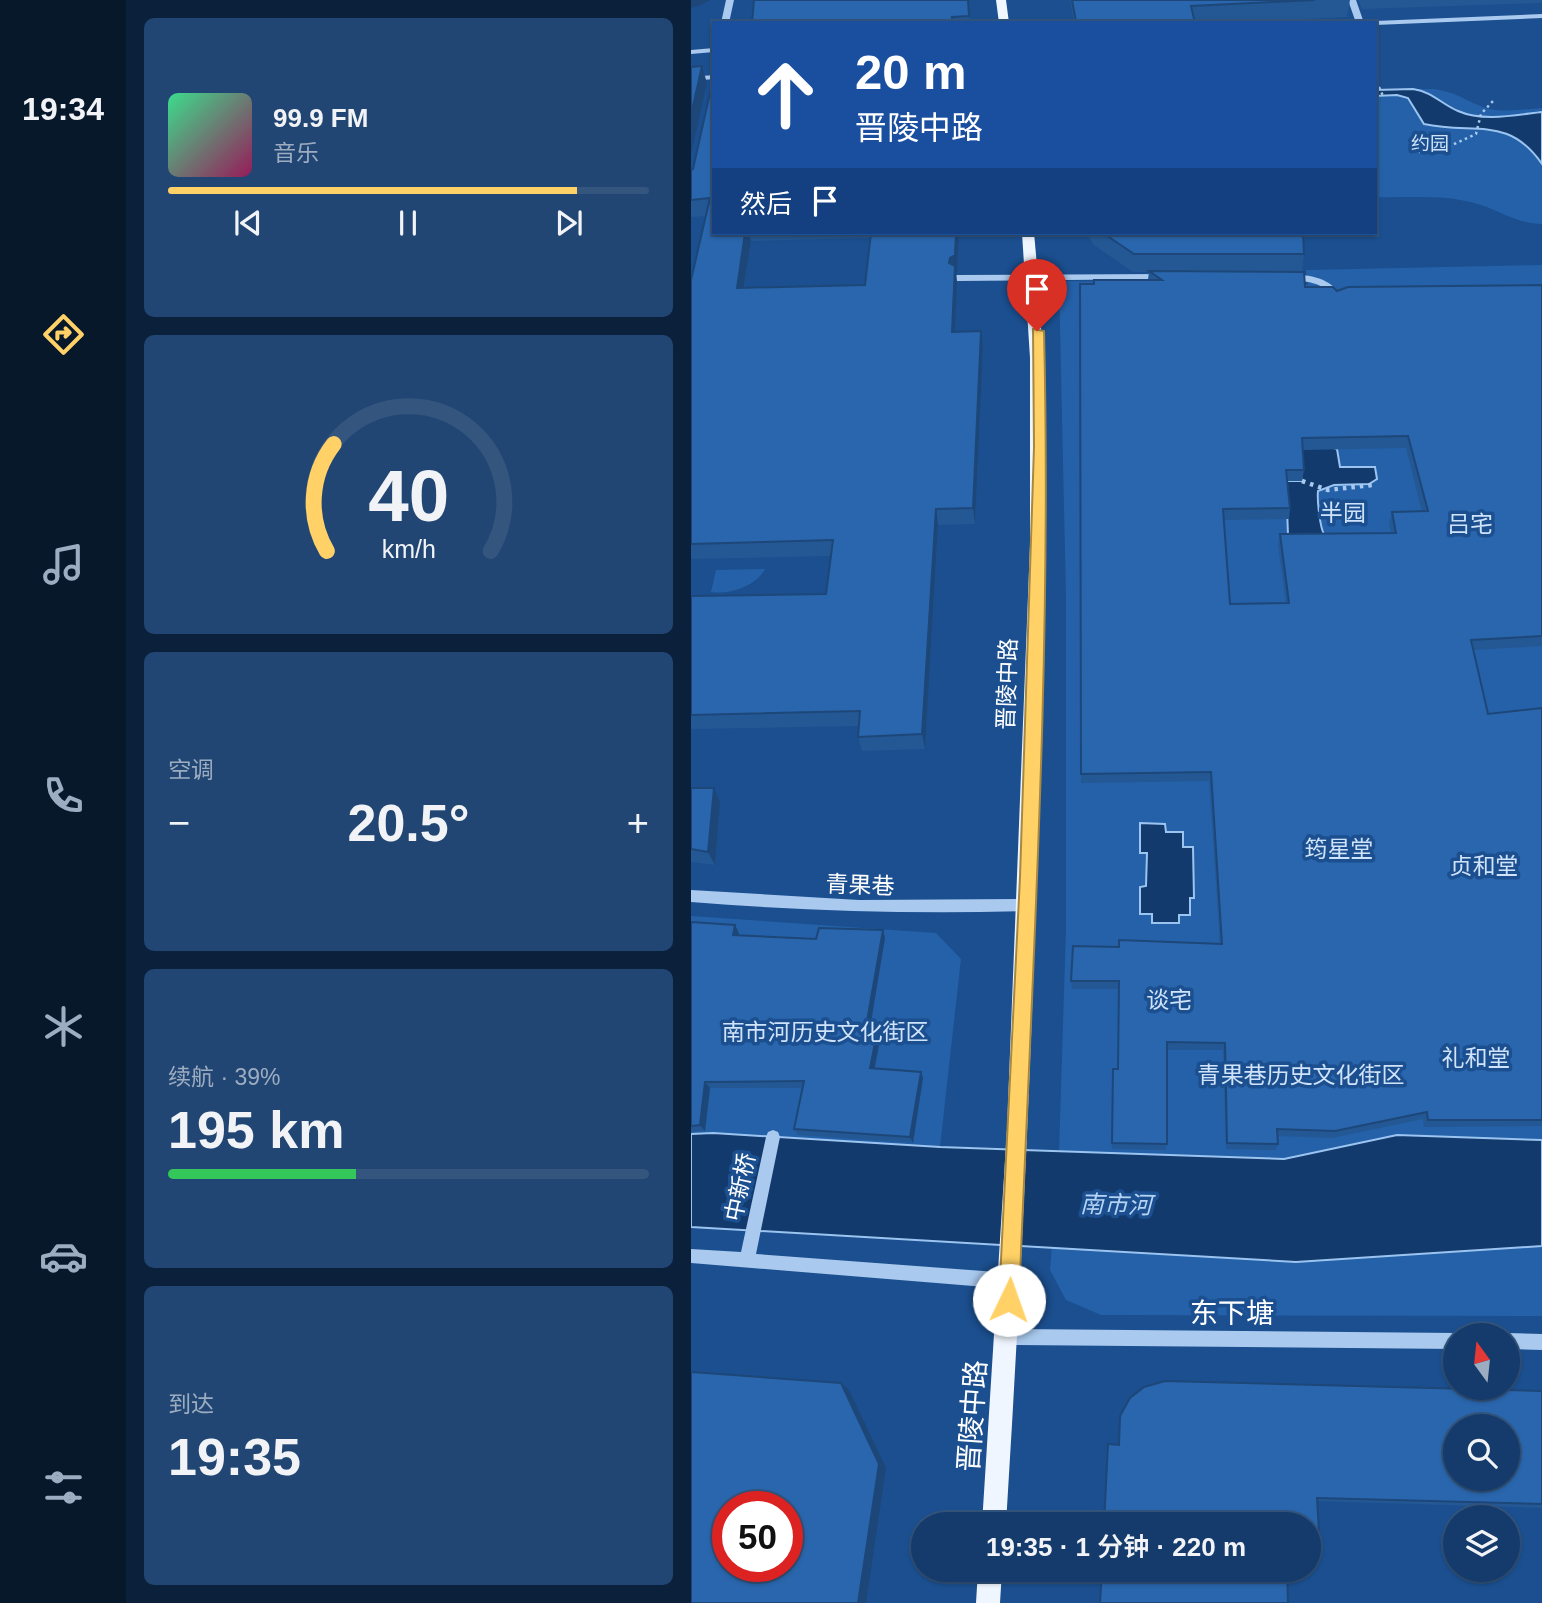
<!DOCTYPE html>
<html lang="zh">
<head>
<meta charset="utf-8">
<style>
  :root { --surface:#143b6b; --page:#214673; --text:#f1f3f6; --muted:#9dadc1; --line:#33557e; --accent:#ffd166 }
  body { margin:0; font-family:Arial,"Noto Sans SC",sans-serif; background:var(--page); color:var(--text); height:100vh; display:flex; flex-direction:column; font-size:26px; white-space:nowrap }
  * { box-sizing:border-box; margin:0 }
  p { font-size:23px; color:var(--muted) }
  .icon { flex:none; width:38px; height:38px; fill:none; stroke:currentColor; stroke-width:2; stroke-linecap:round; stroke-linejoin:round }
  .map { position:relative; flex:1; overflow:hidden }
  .sheet { display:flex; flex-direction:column; gap:18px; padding:18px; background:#0b203b; width:565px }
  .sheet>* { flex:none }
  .hud { position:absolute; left:21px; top:21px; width:665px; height:214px; border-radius:0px; box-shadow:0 2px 5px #0004,0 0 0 2px var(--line); background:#1a4fa0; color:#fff; overflow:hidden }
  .needle { width:46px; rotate:345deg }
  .tools { position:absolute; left:752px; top:1323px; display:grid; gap:14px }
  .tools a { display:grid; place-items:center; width:77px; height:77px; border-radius:50%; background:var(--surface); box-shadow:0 2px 5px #0004,0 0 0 2px var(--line); font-size:35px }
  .speed { position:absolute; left:21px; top:1491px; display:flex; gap:14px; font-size:35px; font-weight:700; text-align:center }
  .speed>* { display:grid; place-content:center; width:91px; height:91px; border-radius:50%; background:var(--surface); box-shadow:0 2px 5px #0004,0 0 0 2px var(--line); line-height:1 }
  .speed .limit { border:10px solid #d22; background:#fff; color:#111 }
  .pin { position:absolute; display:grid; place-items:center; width:60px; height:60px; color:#fff; margin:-72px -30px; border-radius:50% 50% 50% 0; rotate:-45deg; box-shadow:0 0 7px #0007 }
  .pin .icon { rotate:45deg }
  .me { position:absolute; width:77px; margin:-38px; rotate:3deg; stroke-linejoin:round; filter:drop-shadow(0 0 5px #0008) }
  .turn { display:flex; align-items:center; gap:24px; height:147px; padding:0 28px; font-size:32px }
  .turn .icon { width:91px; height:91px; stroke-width:2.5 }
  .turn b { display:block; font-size:49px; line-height:60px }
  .then { display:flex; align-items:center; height:66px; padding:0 28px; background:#0003; gap:14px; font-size:26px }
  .big { font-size:52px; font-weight:600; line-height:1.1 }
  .sheet .card { flex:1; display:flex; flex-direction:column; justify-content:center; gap:10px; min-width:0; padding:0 24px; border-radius:10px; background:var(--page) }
  .sheet .dial { align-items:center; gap:0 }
  .dial svg { height:182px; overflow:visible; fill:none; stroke:var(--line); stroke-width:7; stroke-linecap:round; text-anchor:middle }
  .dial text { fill:var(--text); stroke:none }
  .song { display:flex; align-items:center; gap:21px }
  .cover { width:84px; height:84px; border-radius:10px; background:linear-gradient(135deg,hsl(150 70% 55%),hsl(330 70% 35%)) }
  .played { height:7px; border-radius:4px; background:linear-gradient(90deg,var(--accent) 85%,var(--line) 85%) }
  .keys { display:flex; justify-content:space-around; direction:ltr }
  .heat { display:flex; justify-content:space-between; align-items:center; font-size:38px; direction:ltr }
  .charge { height:10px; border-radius:5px; background:linear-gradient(90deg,#34c759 39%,var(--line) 0) }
  .trip { position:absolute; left:220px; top:1512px; width:410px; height:70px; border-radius:35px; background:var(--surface); box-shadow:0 2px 5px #0004,0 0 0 2px var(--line); font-weight:600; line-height:70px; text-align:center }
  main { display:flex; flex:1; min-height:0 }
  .menu { display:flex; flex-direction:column; width:126px; justify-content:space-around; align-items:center; background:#08182b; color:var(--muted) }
  .menu .icon { width:49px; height:49px }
  .menu .on { color:var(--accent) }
  .menu b { font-size:32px; color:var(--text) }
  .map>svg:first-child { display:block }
  .green { fill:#2461a8 }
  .water { fill:#123a6d; stroke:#9cc4f0; stroke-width:2 }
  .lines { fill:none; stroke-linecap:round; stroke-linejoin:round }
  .path-far1 { stroke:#a9c9ee; stroke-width:2.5; stroke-dasharray:2.5 3.5; stroke-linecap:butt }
  .path { stroke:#a9c9ee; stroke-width:4.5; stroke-dasharray:3.5 5; stroke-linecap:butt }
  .minor { fill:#a9c9ee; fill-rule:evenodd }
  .major { fill:#f0f6ff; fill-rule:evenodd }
  .wall { fill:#245895; fill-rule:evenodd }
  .shaded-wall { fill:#1d4779 }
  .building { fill:#2a66ad; stroke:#1d4779; stroke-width:2; fill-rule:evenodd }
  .route { fill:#ffd166; stroke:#a68842; stroke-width:2 }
  .labels { text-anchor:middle; stroke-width:7; stroke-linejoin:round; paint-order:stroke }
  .far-park-label { font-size:19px; fill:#cfe3fa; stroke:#1b4f8f }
  .park-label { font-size:23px; fill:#cfe3fa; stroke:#1b4f8f }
  .street-label { font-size:23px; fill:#fff; stroke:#1b4f8f }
  .water-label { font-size:24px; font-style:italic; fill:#b5d3f5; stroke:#1b4f8f }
  .near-street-label { font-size:28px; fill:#fff; stroke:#1b4f8f }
</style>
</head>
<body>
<main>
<nav class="menu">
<b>19:34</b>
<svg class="icon on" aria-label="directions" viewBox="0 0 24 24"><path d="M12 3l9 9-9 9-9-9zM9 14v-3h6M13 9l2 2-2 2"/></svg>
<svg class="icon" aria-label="music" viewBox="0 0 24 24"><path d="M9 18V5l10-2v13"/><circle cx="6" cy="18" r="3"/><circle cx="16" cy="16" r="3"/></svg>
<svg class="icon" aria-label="phone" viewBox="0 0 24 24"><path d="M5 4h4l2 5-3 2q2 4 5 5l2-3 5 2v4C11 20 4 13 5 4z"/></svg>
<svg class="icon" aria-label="climate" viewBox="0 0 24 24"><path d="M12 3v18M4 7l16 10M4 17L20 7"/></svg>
<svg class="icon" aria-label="car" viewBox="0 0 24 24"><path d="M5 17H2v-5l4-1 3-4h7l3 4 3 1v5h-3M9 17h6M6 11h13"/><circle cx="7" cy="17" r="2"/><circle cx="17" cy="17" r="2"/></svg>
<svg class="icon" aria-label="filters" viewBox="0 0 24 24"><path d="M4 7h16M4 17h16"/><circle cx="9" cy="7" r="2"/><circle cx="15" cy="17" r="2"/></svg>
</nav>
<section class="sheet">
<div class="card">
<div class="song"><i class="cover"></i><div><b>99.9 FM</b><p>音乐</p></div></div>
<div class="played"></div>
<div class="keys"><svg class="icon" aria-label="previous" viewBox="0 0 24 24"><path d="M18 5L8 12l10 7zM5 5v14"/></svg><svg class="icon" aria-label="pause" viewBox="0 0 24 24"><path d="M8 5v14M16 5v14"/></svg><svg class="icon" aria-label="next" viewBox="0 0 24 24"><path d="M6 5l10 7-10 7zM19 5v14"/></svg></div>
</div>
<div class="card dial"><svg viewBox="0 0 100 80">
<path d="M14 69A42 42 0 1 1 86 69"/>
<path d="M14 69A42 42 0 0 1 17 22" stroke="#ffd166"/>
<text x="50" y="56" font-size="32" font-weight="700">40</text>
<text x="50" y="72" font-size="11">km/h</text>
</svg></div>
<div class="card"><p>空调</p>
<div class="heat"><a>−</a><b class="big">20.5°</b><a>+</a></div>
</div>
<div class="card"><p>续航 · 39%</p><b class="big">195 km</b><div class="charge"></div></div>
<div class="card"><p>到达</p><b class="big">19:35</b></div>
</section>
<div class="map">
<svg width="851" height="1603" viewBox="0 0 851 1603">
  <rect width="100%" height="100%" fill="#1b4f8f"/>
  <path class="green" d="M743 89C769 93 774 101 795 108 812 113 833 109 851 108V224C825 224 807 209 783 203 752 194 716 198 684 197V90Z
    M851 265V1316L410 1315 375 1300 359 1270 368 1153 375 928V598L368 281 617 285 615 270Z
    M74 569C65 586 39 595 20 592L25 570Z
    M0 916 245 933 270 959 249 1147 0 1134Z"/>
  <path class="water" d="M722 89C742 92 750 104 767 111 792 122 825 115 851 112V164C817 115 784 135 733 124L717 98 706 95 684 96V90Z
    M599 433 646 449 649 467H684L686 479 678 484 643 485 627 491C626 499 629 528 633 534L597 535 595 481H611Z
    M449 823 474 824 475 832H492V847H502L503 898H499V915H488V923H461V914H449V887L455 886 456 853H449Z
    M22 1133 249 1147 593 1159 706 1135 851 1140V1246L605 1262 0 1227V1134Z"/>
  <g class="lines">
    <path class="path-far1" d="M688 87 692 96
      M728 152 757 147 785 134 790 114 802 101"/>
    <path class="path" d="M611 481 637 490 681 485"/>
    <path class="minor" d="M35 0H43L38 23H30Z
      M657 0H665L673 23H665Z
      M851 14V18L684 25V23H680L684 21Z
      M23 48V52L0 54V50Z
      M23 75V79L0 81V77Z
      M473 274 478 277 476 279 266 281 261 278 266 275Z
      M597 274C620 275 639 277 652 298L650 300H644C631 280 615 282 594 279L592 277Z
      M0 890 168 900 336 899 341 901 342 905 341 909 336 911C224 914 112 911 0 902Z
      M82 1130 87 1132 89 1137 65 1254 319 1273 324 1276 327 1281 324 1286 319 1289 0 1263V1249L50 1252 75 1137 77 1132Z
      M316 1329 765 1333 770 1335H765V1349L316 1345 311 1342 308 1337 311 1332Z
      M817 1333 851 1334V1350L817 1349V1335H812Z"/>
    <path class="major" d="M305 0H315L318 23H308Z
      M331 233H343C360 406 353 578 349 752 343 1010 331 1267 315 1524H291L316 1129 339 545V358Z
      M287 1570H311L309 1603H285Z"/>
  </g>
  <path class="wall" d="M277 0 279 23H61Z
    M379 0H659L656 17 530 23H383Z
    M667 0H851L850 3 671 9Z
    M21 84 23 233H268L266 272 265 273 266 283 263 332 290 331 292 348 284 524 247 525 234 749 171 751 167 737 168 726 0 729V596L135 594 140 556 0 559V281L15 216 0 217V170L2 169ZM179 238 174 285 53 288 60 241Z
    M397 233H612L613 254 611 272 614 287 646 291 851 285V646L782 650 797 714 851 708V1126L733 1127 732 1119 641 1138 586 1136 587 1144 585 1150 535 1149 532 1050H476L475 1150 421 1149 422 1069H427L428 989H381L380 981 428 947 529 944 518 781 390 783V774L458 272H442L403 245 397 236ZM715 448 731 512H701L698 523 700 533 589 534 587 545 595 603 539 604 533 520 598 519 599 508 597 481H611L613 470 612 450Z
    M0 788 29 802 24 865 0 862Z
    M0 922 48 933V935L125 939 192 930 194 938 179 1028H187L190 1035 184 1068 230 1072 232 1078 222 1143 107 1135 103 1129 112 1088H19L14 1131 0 1132Z
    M851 1391V1508L626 1501 628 1532 622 1534H618V1524L428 1445Z"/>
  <path class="shaded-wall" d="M0 0H20L10 5 0 8Z
    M11 66 16 83 0 154V115Z
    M54 233H58L60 241 50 305 46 288Z
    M265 233H268L266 272 265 273 266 283 263 349 261 332 258 263Z
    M290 331 292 348 284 524 282 508Z
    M245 509 247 525 234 749 231 734Z
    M23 788 29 802 24 865 17 852Z
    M44 925 48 933 46 943 42 935Z
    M192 930 194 938 178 1034 175 1027Z
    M187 1028 190 1035 182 1075 179 1068Z
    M230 1072 232 1078 222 1143 219 1137Z
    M14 1082 19 1088 14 1131 9 1125Z
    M150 1383 158 1390 195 1468 175 1603H167Z"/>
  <path class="building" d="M63 0H277L278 16 261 17V23H61Z
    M381 0H624L500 6 504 23H384L385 22Z
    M21 65H23V233H54L46 288 174 285 180 233H265L264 255 259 258 258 263 264 266 261 332 290 331 282 508 245 509 231 734 167 737 169 711 0 715V596L135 594 142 540 0 544V280L19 198 0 200V170L2 169 21 84Z
    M11 66 0 115V67Z
    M412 233H612L613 254H443Z
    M458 271 613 272 614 287H642L646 291 657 287 851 285V636L780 640 797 714 851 708V1120H737L736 1112 644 1131 586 1129 587 1144 536 1143 534 1043 476 1042V1144L421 1143 422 1069H427L428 981H380L382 946 428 947V940L531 944 520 772 390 774 389 284H403V280H471ZM717 436 737 511 701 512 705 533 589 534 598 603 539 604 532 509 599 508 595 470H613L611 438Z
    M0 788H23L17 852 0 849Z
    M0 922 44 925 42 935 125 939 128 928 192 930 175 1027 187 1028 179 1068 230 1072 219 1137 103 1129 113 1081 14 1082 9 1125 0 1126Z
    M0 1372 150 1383 188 1464 167 1603H0ZM37 1507H96V1566H37Z
    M474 1381 851 1391V1504L626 1498 628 1532H618V1524H413L417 1444 428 1445 429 1416 439 1398 453 1387ZM765 1426H817V1479H765Z
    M411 1570H596L597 1603H409Z"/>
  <path class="route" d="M342 329 353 331C361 654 341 978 328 1300L325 1307 318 1310 311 1307 308 1300 329 877 343 447Z"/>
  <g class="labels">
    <g class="far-park-label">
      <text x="739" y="150">约园</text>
    </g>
    <g class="park-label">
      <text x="652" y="521">半园</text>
      <text x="779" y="532">吕宅</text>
      <text x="648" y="857">筠星堂</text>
      <text x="793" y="874">贞和堂</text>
      <text x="478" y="1008">谈宅</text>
      <text x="134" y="1040">南市河历史文化街区</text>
      <text x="785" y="1066">礼和堂</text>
      <text x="610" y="1083">青果巷历史文化街区</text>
    </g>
    <g class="street-label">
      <text transform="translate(316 684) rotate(-88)" y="8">晋陵中路</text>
      <text transform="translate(169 885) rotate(2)" y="8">青果巷</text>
      <text transform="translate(49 1187) rotate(-78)" y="8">中新桥</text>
    </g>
    <g class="water-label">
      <text transform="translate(425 1205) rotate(1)" y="8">南市河</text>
    </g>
    <g class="near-street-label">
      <text x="541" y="1323">东下塘</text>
      <text transform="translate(281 1416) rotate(-86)" y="10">晋陵中路</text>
    </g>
  </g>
</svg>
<div class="tools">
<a><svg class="needle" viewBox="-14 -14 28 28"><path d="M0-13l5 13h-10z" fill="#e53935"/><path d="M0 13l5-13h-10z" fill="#9dadc1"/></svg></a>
<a><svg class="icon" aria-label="search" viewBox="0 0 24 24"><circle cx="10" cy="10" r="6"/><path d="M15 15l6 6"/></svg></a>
<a><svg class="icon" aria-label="layers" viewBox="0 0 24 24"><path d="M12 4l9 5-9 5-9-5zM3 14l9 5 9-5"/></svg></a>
</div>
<div class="speed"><div class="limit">50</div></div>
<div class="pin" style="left:346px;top:331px;background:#d93025"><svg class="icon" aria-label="arrive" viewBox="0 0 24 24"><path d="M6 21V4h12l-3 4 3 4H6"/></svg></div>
<svg class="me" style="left:318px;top:1300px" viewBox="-20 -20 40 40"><circle r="19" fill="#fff"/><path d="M0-13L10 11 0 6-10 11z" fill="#ffd166"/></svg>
<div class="trip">19:35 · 1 分钟 · 220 m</div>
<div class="hud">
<div class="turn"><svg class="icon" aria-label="ahead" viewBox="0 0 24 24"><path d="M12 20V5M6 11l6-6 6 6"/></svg><div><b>20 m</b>晋陵中路</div></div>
<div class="then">然后<svg class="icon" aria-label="arrive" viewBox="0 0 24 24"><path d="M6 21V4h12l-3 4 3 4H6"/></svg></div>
</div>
</div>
</main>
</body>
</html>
